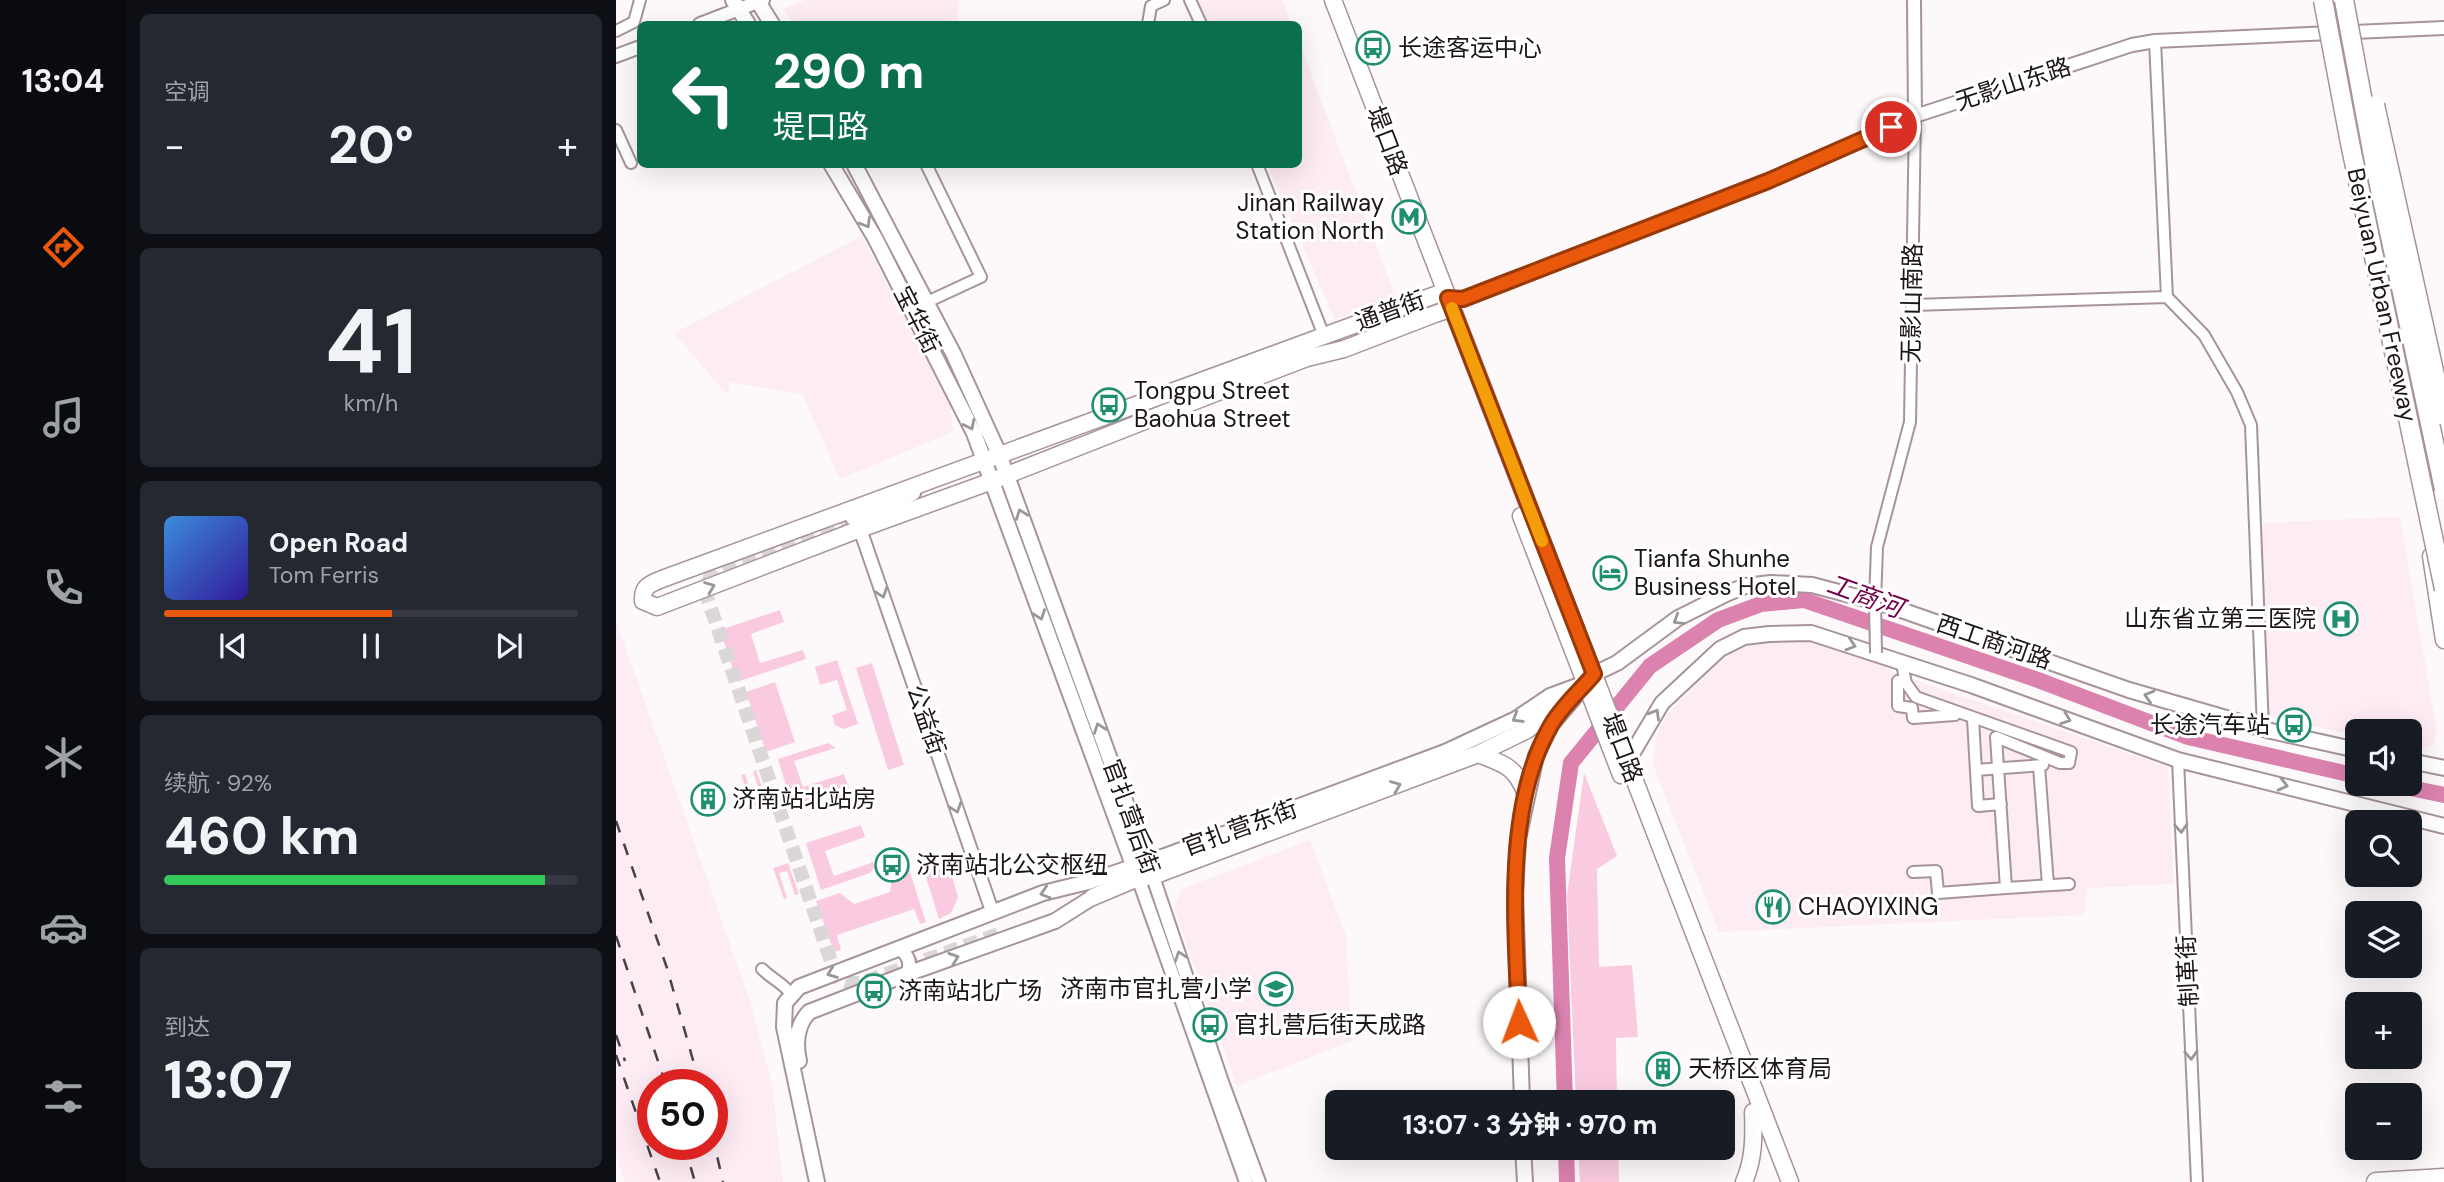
<!DOCTYPE html>
<html lang="zh">
<head>
<meta charset="utf-8">
<style>
  :root { --surface:#171b24; --page:#242831; --text:#f1f3f6; --muted:#9ea1a6; --line:#363941; --accent:#ea580c }
  body { margin:0; font-family:"DM Sans","Noto Sans SC",sans-serif; background:var(--page); color:var(--text); height:100vh; display:flex; flex-direction:column; font-size:26px; white-space:nowrap }
  * { box-sizing:border-box; margin:0 }
  p { font-size:23px; color:var(--muted) }
  .icon { flex:none; width:38px; height:38px; fill:none; stroke:currentColor; stroke-width:2; stroke-linecap:round; stroke-linejoin:round }
  .map { position:relative; flex:1; overflow:hidden }
  .sheet { display:flex; flex-direction:column; gap:14px; padding:14px; background:#0d0f14; width:490px }
  .sheet>* { flex:none }
  .top-card { position:absolute; left:21px; top:21px; width:665px; height:147px; border-radius:10px; box-shadow:0 7px 28px #0002; background:#0b6e4f; color:#fff; overflow:hidden }
  .fabs { position:absolute; left:1729px; top:719px; display:grid; gap:14px }
  .fabs a { display:grid; place-items:center; width:77px; height:77px; border-radius:10px; background:var(--surface); box-shadow:0 7px 28px #0002; font-size:35px }
  .speed { position:absolute; left:21px; top:1069px; display:flex; gap:14px; font-size:35px; font-weight:700; text-align:center }
  .speed>* { display:grid; place-content:center; width:91px; height:91px; border-radius:50%; background:var(--surface); box-shadow:0 7px 28px #0002; line-height:1 }
  .speed .limit { border:10px solid #d22; background:#fff; color:#111 }
  .pin { position:absolute; display:grid; place-items:center; width:60px; height:60px; color:#fff; margin:-30px; border:4px solid #fff; border-radius:50%; box-shadow:0 2px 7px #0007 }
  .me { position:absolute; width:77px; margin:-38px; rotate:358deg; stroke-linejoin:round; filter:drop-shadow(0 0 5px #0008) }
  .turn { display:flex; align-items:center; gap:24px; height:147px; padding:0 21px; font-size:32px }
  .turn .icon { width:91px; height:91px; stroke-width:2.5 }
  .turn b { display:block; font-size:49px; line-height:60px }
  .big { font-size:52px; font-weight:800; line-height:1.1 }
  .sheet .tile { flex:1; display:flex; flex-direction:column; justify-content:center; gap:10px; min-width:0; padding:0 24px; border-radius:10px; background:var(--page) }
  .sheet .dial { align-items:center; gap:0 }
  .dial b { font-size:91px; line-height:1 }
  .song { display:flex; align-items:center; gap:21px }
  .cover { width:84px; height:84px; border-radius:10px; background:linear-gradient(135deg,hsl(210 70% 55%),hsl(250 70% 35%)) }
  .played { height:7px; border-radius:4px; background:linear-gradient(90deg,var(--accent) 55%,var(--line) 55%) }
  .keys { display:flex; justify-content:space-around; direction:ltr }
  .heat { display:flex; justify-content:space-between; align-items:center; font-size:38px; direction:ltr }
  .charge { height:10px; border-radius:5px; background:linear-gradient(90deg,#34c759 92%,var(--line) 0) }
  .trip { position:absolute; left:709px; top:1090px; width:410px; height:70px; border-radius:10px; background:var(--surface); box-shadow:0 7px 28px #0002; font-weight:800; line-height:70px; text-align:center }
  main { display:flex; flex:1; min-height:0 }
  .dock { display:flex; flex-direction:column; width:126px; justify-content:space-around; align-items:center; background:#090b0e; color:var(--muted) }
  .dock .icon { width:49px; height:49px }
  .dock .current { color:var(--accent) }
  .dock b { font-size:32px; color:var(--text) }
  .map>svg:first-child { display:block }
  .built { fill:#feecf4; fill-rule:evenodd }
  .green { fill:#facbe0 }
  .lines { fill:none; stroke-linecap:round; stroke-linejoin:round }
  .river { stroke:#db82af; stroke-width:16 }
  .secondary-tunnel { stroke:#dbd7d9; stroke-width:14; stroke-dasharray:14 7; stroke-linecap:butt }
  .minor-casing { stroke:#a7939c; stroke-width:14 }
  .tertiary-casing { stroke:#a7939c; stroke-width:16 }
  .secondary-casing { stroke:#a7939c; stroke-width:18 }
  .primary-casing { stroke:#a7939c; stroke-width:19 }
  .trunk-casing { stroke:#a7939c; stroke-width:21 }
  .minor { stroke:#fff; stroke-width:10 }
  .tertiary { stroke:#fff; stroke-width:12 }
  .secondary { stroke:#fff; stroke-width:14 }
  .primary { stroke:#fff; stroke-width:16 }
  .trunk { stroke:#fff; stroke-width:18 }
  .rail { stroke:#484145; stroke-width:2.5; stroke-dasharray:12 12; stroke-linecap:butt }
  .minor-bridge-casing { stroke:#a7939c; stroke-width:14; stroke-linecap:butt }
  .trunk-bridge-casing { stroke:#a7939c; stroke-width:21; stroke-linecap:butt }
  .minor-bridge { stroke:#fff; stroke-width:10 }
  .trunk-bridge { stroke:#fff; stroke-width:18 }
  .oneway { stroke:#999698 }
  .route-casing { stroke:#983908; stroke-width:18 }
  .route { stroke:#ea580c; stroke-width:12 }
  .slow { stroke:#f59e0b; stroke-width:12 }
  .labels { text-anchor:middle; stroke-width:6; stroke-linejoin:round; paint-order:stroke }
  .poi-label { font-size:24px; fill:#1c1519; stroke:#fff; text-anchor:start }
  .street-label { font-size:24px; fill:#1c1519; stroke:#fff }
  .water-label { font-size:26px; font-style:italic; fill:#72004a; stroke:#fff }
</style>
</head>
<body>
<main>
<nav class="dock">
<b>13:04</b>
<svg class="icon current" aria-label="directions" viewBox="0 0 24 24"><path d="M12 3l9 9-9 9-9-9zM9 14v-3h6M13 9l2 2-2 2"/></svg>
<svg class="icon" aria-label="music" viewBox="0 0 24 24"><path d="M9 18V5l10-2v13"/><circle cx="6" cy="18" r="3"/><circle cx="16" cy="16" r="3"/></svg>
<svg class="icon" aria-label="phone" viewBox="0 0 24 24"><path d="M5 4h4l2 5-3 2q2 4 5 5l2-3 5 2v4C11 20 4 13 5 4z"/></svg>
<svg class="icon" aria-label="climate" viewBox="0 0 24 24"><path d="M12 3v18M4 7l16 10M4 17L20 7"/></svg>
<svg class="icon" aria-label="car" viewBox="0 0 24 24"><path d="M5 17H2v-5l4-1 3-4h7l3 4 3 1v5h-3M9 17h6M6 11h13"/><circle cx="7" cy="17" r="2"/><circle cx="17" cy="17" r="2"/></svg>
<svg class="icon" aria-label="filters" viewBox="0 0 24 24"><path d="M4 7h16M4 17h16"/><circle cx="9" cy="7" r="2"/><circle cx="15" cy="17" r="2"/></svg>
</nav>
<section class="sheet">
<div class="tile"><p>空调</p>
<div class="heat"><a>−</a><b class="big">20°</b><a>+</a></div>
</div>
<div class="tile dial"><b>41</b><p>km/h</p></div>
<div class="tile">
<div class="song"><i class="cover"></i><div><b>Open Road</b><p>Tom Ferris</p></div></div>
<div class="played"></div>
<div class="keys"><svg class="icon" aria-label="previous" viewBox="0 0 24 24"><path d="M18 5L8 12l10 7zM5 5v14"/></svg><svg class="icon" aria-label="pause" viewBox="0 0 24 24"><path d="M8 5v14M16 5v14"/></svg><svg class="icon" aria-label="next" viewBox="0 0 24 24"><path d="M6 5l10 7-10 7zM19 5v14"/></svg></div>
</div>
<div class="tile"><p>续航 · 92%</p><b class="big">460 km</b><div class="charge"></div></div>
<div class="tile"><p>到达</p><b class="big">13:07</b></div>
</section>
<div class="map">
<svg width="1828" height="1182" viewBox="0 0 1828 1182">
  <rect width="100%" height="100%" fill="#fdf9fb"/>
  <path class="built" d="M189 0H344L340 24H177L167 9Z
    M580 0H666L676 24H591Z
    M683 42 779 295 719 320 651 165 682 164Z
    M246 236 334 402 337 432 224 479 186 394 114 382 111 395 58 333Z
    M1784 517 1821 732 1817 744 1805 750 1794 748V732H1741V736L1652 716 1643 523Z
    M0 620 134 1001 156 1084 167 1182H9L0 1155ZM37 1085H96V1144H37Z
    M1153 640 1196 641 1254 657 1276 672 1552 767 1558 884 1472 888 1468 915 1103 932 1037 765 1041 734 1052 713 1116 649Z
    M694 840 730 936 736 1041 621 1086 558 909 566 889Z"/>
  <path class="green" d="M164 610 168 622 135 634 144 663 187 650 190 659 121 682 104 630Z
    M221 660 242 724 227 729 219 725 216 715 231 710 221 680 204 685 199 667Z
    M256 663 288 765 272 770 240 668Z
    M159 682 179 742 150 752 130 692Z
    M212 743 220 748 178 761 187 787 228 774 233 788 176 806 162 759Z
    M140 770 151 801 136 806 125 775 129 774 137 797 144 794 137 771Z
    M968 773 1001 856 981 869 983 967 1016 965 1022 1037 1000 1038 1001 1102H960L951 895Z
    M245 825 249 837 209 851 218 876 257 862 259 867 254 873 205 890 190 843Z
    M172 863 183 894 179 895 171 871 163 873 171 898 168 899 157 868Z
    M333 866 342 897 335 913 323 919 309 874Z
    M293 869 310 922 304 924 298 909 221 935 225 950 218 952 200 901 224 893 238 904 274 892 277 874Z
    M962 1148H1002L1003 1182H964Z"/>
  <g class="lines">
    <path class="river" d="M1775 784 1828 795
      M949 1102 941 858 955 763 1034 666 1102 620 1145 604 1188 600 1422 680 1572 737 1741 776
      M950 1148 951 1182"/>
    <path class="secondary-tunnel" d="M237 518 104 566C93 576 90 582 91 597L220 976C228 983 234 983 245 983L386 933"/>
    <defs>
      <path id="minor" d="M574 0 585 24
        M532 24 535 6 548 0
        M0 31 18 22 24 0
        M1539 41 1551 297 1588 335 1621 392 1635 425 1647 729
        M0 130 15 163
        M310 164 365 277 311 302
        M641 164 708 336
        M1297 305 1551 297
        M1259 602 1261 547 1294 422 1299 116
        M1286 664 1290 683 1300 697 1455 752 1453 763H1444L1380 737 1390 888 1322 893 1320 871 1297 872
        M1289 680 1282 681V706L1296 708 1297 718 1339 715
        M1357 719 1362 806 1385 804
        M1562 760 1581 1182
        M1423 766 1432 885
        M1360 770 1427 765
        M1390 888 1453 884
        M146 969C156 979 167 983 175 994"/>
      <path id="tertiary" d="M1298 0 1299 116
        M84 24 147 0
        M0 56 24 47
        M832 298 847 299 1152 181 1299 116 1516 45 1539 41 1828 28
        M244 529 376 911
        M534 868 605 1079 643 1182
        M520 872 630 1182
        M283 948C292 955 296 963 291 974"/>
      <path id="secondary" d="M117 0 132 24
        M141 0 156 24
        M215 164 259 238 358 433 517 865
        M238 164 338 355 383 454 531 861
        M237 518 278 503 297 493
        M971 683 978 674 1001 663 1062 618 1110 594 1129 586 1155 583 1196 585 1268 604 1513 690 1655 731 1741 750
        M1794 761 1828 768
        M1007 769 1046 703 1104 649 1128 637 1153 634 1195 633 1355 685 1562 760 1828 826
        M183 1061C179 1043 180 1026 193 1012L291 974 439 921 477 897
        M906 1102 899 893 902 839 920 756 935 725 958 698
        M907 1148 909 1182
        M201 1182 168 1027 169 1003 183 987 427 893 472 882 549 856 829 752 900 719 934 696 961 686"/>
      <path id="primary" d="M717 0 1174 1182
        M822 294 832 298 828 311 819 314 728 349 691 358 597 394 376 481 244 529 41 607 27 601C26 586 34 584 46 579Z
        M905 516 1005 775
        M1815 556 1828 640
        M862 754C888 764 899 766 910 794
        M477 897 522 878 537 876 862 754 911 730 962 689
        M1128 1182C1138 1159 1138 1137 1137 1112"/>
      <path id="trunk" d="M1760 1182 1828 1178"/>
    </defs>
    <use href="#minor" class="minor-casing"/>
    <use href="#tertiary" class="tertiary-casing"/>
    <use href="#secondary" class="secondary-casing"/>
    <use href="#primary" class="primary-casing"/>
    <use href="#trunk" class="trunk-casing"/>
    <use href="#minor" class="minor"/>
    <use href="#tertiary" class="tertiary"/>
    <use href="#secondary" class="secondary"/>
    <use href="#primary" class="primary"/>
    <use href="#trunk" class="trunk"/>
    <path class="rail" d="M0 821 51 968 84 1085
      M0 936 50 1085
      M0 1035 9 1061
      M0 1055 44 1182
      M96 1134 107 1182
      M68 1144 79 1182"/>
    <defs>
      <path id="minor-bridge" d="M1259 602 1260 653"/>
      <path id="trunk-bridge" d="M1707 0 1734 143 1828 589
        M1728 0 1758 161 1828 489
        M1759 105 1828 416"/>
    </defs>
    <use href="#minor-bridge" class="minor-bridge-casing"/>
    <use href="#trunk-bridge" class="trunk-bridge-casing"/>
    <use href="#minor-bridge" class="minor-bridge"/>
    <use href="#trunk-bridge" class="trunk-bridge"/>
  </g>
  <defs><path id="oneway-chevron" d="M-2-3.5L2.5 0L-2 3.5" fill="none" stroke-width="1.6" stroke-linecap="round" stroke-linejoin="round" transform="scale(1.75)"/></defs>
  <g class="oneway">
    <use href="#oneway-chevron" transform="translate(250 223) rotate(59)"/>
    <use href="#oneway-chevron" transform="translate(354 425) rotate(64)"/>
    <use href="#oneway-chevron" transform="translate(405 514) rotate(-110)"/>
    <use href="#oneway-chevron" transform="translate(94 587) rotate(-21)"/>
    <use href="#oneway-chevron" transform="translate(266 593) rotate(71)"/>
    <use href="#oneway-chevron" transform="translate(424 615) rotate(70)"/>
    <use href="#oneway-chevron" transform="translate(1062 620) rotate(148)"/>
    <use href="#oneway-chevron" transform="translate(1235 645) rotate(17)"/>
    <use href="#oneway-chevron" transform="translate(1533 696) rotate(-163)"/>
    <use href="#oneway-chevron" transform="translate(1039 714) rotate(-59)"/>
    <use href="#oneway-chevron" transform="translate(901 718) rotate(149)"/>
    <use href="#oneway-chevron" transform="translate(1450 719) rotate(20)"/>
    <use href="#oneway-chevron" transform="translate(483 728) rotate(-110)"/>
    <use href="#oneway-chevron" transform="translate(1667 785) rotate(14)"/>
    <use href="#oneway-chevron" transform="translate(780 786) rotate(-21)"/>
    <use href="#oneway-chevron" transform="translate(340 808) rotate(71)"/>
    <use href="#oneway-chevron" transform="translate(1565 828) rotate(87)"/>
    <use href="#oneway-chevron" transform="translate(429 893) rotate(163)"/>
    <use href="#oneway-chevron" transform="translate(564 956) rotate(-109)"/>
    <use href="#oneway-chevron" transform="translate(338 958) rotate(-19)"/>
    <use href="#oneway-chevron" transform="translate(216 973) rotate(159)"/>
    <use href="#oneway-chevron" transform="translate(1575 1055) rotate(87)"/>
  </g>
  <g class="lines">
    <defs>
      <path id="route" d="M903 1022C900 931 887 809 934 727 944 708 964 691 978 674L832 298 847 299 896 280 1152 181 1275 127"/>
    </defs>
    <use href="#route" class="route-casing"/>
    <use href="#route" class="route"/>
    <path class="slow" d="M836 308 926 541"/>
  </g>
  <defs>
    <symbol id="bus-ring" viewBox="-11 -11 22 22"><circle r="9.5" fill="#fff" stroke="#1f8f70" stroke-width="1.5"/><path d="M-5-6H5V4H4V6H2V4H-2V6H-4V4H-5ZM-3.5-4V0h7V-4ZM-3.5 1.2v1.5H-2V1.2ZM2 1.2v1.5H3.5V1.2Z" fill="#1f8f70"/></symbol>
    <symbol id="metro-ring" viewBox="-11 -11 22 22"><circle r="9.5" fill="#fff" stroke="#1f8f70" stroke-width="1.5"/><path d="M-5.5 5V-5H-3L0 0L3-5H5.5V5H3V-.5L0 4L-3-.5V5Z" fill="#1f8f70"/></symbol>
    <symbol id="hotel-ring" viewBox="-11 -11 22 22"><circle r="9.5" fill="#fff" stroke="#1f8f70" stroke-width="1.5"/><path d="M-6-4.5h1.5V1H6V5H4.5V3h-9V5H-6ZM-4 0a1.8 1.8 0 1 1 3.6 0ZM.5 0V-2.5h3Q6-2.5 6 0Z" fill="#1f8f70"/></symbol>
    <symbol id="hospital-ring" viewBox="-11 -11 22 22"><circle r="9.5" fill="#fff" stroke="#1f8f70" stroke-width="1.5"/><path d="M-5-5h3v3.5h4V-5h3V5h-3V1.5h-4V5h-3Z" fill="#1f8f70"/></symbol>
    <symbol id="building-ring" viewBox="-11 -11 22 22"><circle r="9.5" fill="#fff" stroke="#1f8f70" stroke-width="1.5"/><path d="M-4-6H4V6H1V3H-1V6H-4ZM-2.5-4.3h1.7v1.8h-1.7ZM.8-4.3h1.7v1.8H.8ZM-2.5-1h1.7V.8h-1.7ZM.8-1h1.7V.8H.8Z" fill="#1f8f70"/></symbol>
    <symbol id="restaurant-ring" viewBox="-11 -11 22 22"><circle r="9.5" fill="#fff" stroke="#1f8f70" stroke-width="1.5"/><path d="M-5-6h1v4h1v-4h1v4h1v-4h1v5L-1.5 .5V6h-2V.5L-5-1ZM5-6V6H3V1.5H1.5Q1.5-4 5-6Z" fill="#1f8f70"/></symbol>
    <symbol id="school-ring" viewBox="-11 -11 22 22"><circle r="9.5" fill="#fff" stroke="#1f8f70" stroke-width="1.5"/><path d="M0-5L7-2L0 1L-7-2ZM-4 1L0 2.5L4 1V4Q0 6-4 4Z" fill="#1f8f70"/></symbol>
  </defs>
  <g fill-rule="evenodd">
    <use href="#bus-ring" x="738" y="29" width="38" height="38"/>
    <use href="#metro-ring" x="774" y="198" width="38" height="38"/>
    <use href="#bus-ring" x="474" y="386" width="38" height="38"/>
    <use href="#hotel-ring" x="975" y="554" width="38" height="38"/>
    <use href="#hospital-ring" x="1706" y="600" width="38" height="38"/>
    <use href="#bus-ring" x="1659" y="706" width="38" height="38"/>
    <use href="#building-ring" x="73" y="780" width="38" height="38"/>
    <use href="#bus-ring" x="257" y="846" width="38" height="38"/>
    <use href="#restaurant-ring" x="1138" y="888" width="38" height="38"/>
    <use href="#school-ring" x="641" y="970" width="38" height="38"/>
    <use href="#bus-ring" x="239" y="972" width="38" height="38"/>
    <use href="#bus-ring" x="575" y="1006" width="38" height="38"/>
    <use href="#building-ring" x="1028" y="1050" width="38" height="38"/>
  </g>
  <g class="labels">
    <g class="poi-label">
      <text x="782" y="56">长途客运中心</text>
      <text x="768" y="211" text-anchor="end">Jinan Railway<tspan x="768" dy="28">Station North</tspan></text>
      <text x="518" y="399">Tongpu Street<tspan x="518" dy="28">Baohua Street</tspan></text>
      <text x="1018" y="567">Tianfa Shunhe<tspan x="1018" dy="28">Business Hotel</tspan></text>
      <text x="1700" y="627" text-anchor="end">山东省立第三医院</text>
      <text x="1654" y="733" text-anchor="end">长途汽车站</text>
      <text x="116" y="807">济南站北站房</text>
      <text x="300" y="873">济南站北公交枢纽</text>
      <text x="1182" y="915">CHAOYIXING</text>
      <text x="636" y="997" text-anchor="end">济南市官扎营小学</text>
      <text x="282" y="999">济南站北广场</text>
      <text x="618" y="1033">官扎营后街天成路</text>
      <text x="1072" y="1077">天桥区体育局</text>
    </g>
    <g class="street-label">
      <text transform="translate(1397 84) rotate(-18)" y="8">无影山东路</text>
      <text transform="translate(771 141) rotate(69)" y="8">堤口路</text>
      <text transform="translate(1766 295) rotate(78)" y="8">Beiyuan Urban Freeway</text>
      <text transform="translate(1296 303) rotate(-89)" y="8">无影山南路</text>
      <text transform="translate(774 311) rotate(-20)" y="8">通普街</text>
      <text transform="translate(301 320) rotate(63)" y="8">宝华街</text>
      <text transform="translate(1378 642) rotate(19)" y="8">西工商河路</text>
      <text transform="translate(310 720) rotate(71)" y="8">公益街</text>
      <text transform="translate(1006 748) rotate(69)" y="8">堤口路</text>
      <text transform="translate(515 817) rotate(70)" y="8">官扎营后街</text>
      <text transform="translate(624 828) rotate(-20)" y="8">官扎营东街</text>
      <text transform="translate(1572 971) rotate(-93)" y="8">制革街</text>
    </g>
    <g class="water-label">
      <text transform="translate(1249 596) rotate(20)" y="9">工商河</text>
    </g>
  </g>
</svg>
<div class="fabs">
<a><svg class="icon" aria-label="sound" viewBox="0 0 24 24"><path d="M4 9h4l5-4v14l-5-4H4zM17 9q2 3 0 6"/></svg></a>
<a><svg class="icon" aria-label="search" viewBox="0 0 24 24"><circle cx="10" cy="10" r="6"/><path d="M15 15l6 6"/></svg></a>
<a><svg class="icon" aria-label="layers" viewBox="0 0 24 24"><path d="M12 4l9 5-9 5-9-5zM3 14l9 5 9-5"/></svg></a>
<a>+</a>
<a>−</a>
</div>
<div class="speed"><div class="limit">50</div></div>
<div class="pin" style="left:1275px;top:127px;background:#d93025"><svg class="icon" aria-label="arrive" viewBox="0 0 24 24"><path d="M6 21V4h12l-3 4 3 4H6"/></svg></div>
<svg class="me" style="left:903px;top:1022px" viewBox="-20 -20 40 40"><circle r="19" fill="#fff"/><path d="M0-13L10 11 0 6-10 11z" fill="#ea580c"/></svg>
<div class="trip">13:07 · 3 分钟 · 970 m</div>
<div class="top-card">
<div class="turn"><svg class="icon" aria-label="left" viewBox="0 0 24 24"><path d="M17 20v-9H6M10 6l-5 5 5 5"/></svg><div><b>290 m</b>堤口路</div></div>
</div>
</div>
</main>
</body>
</html>
